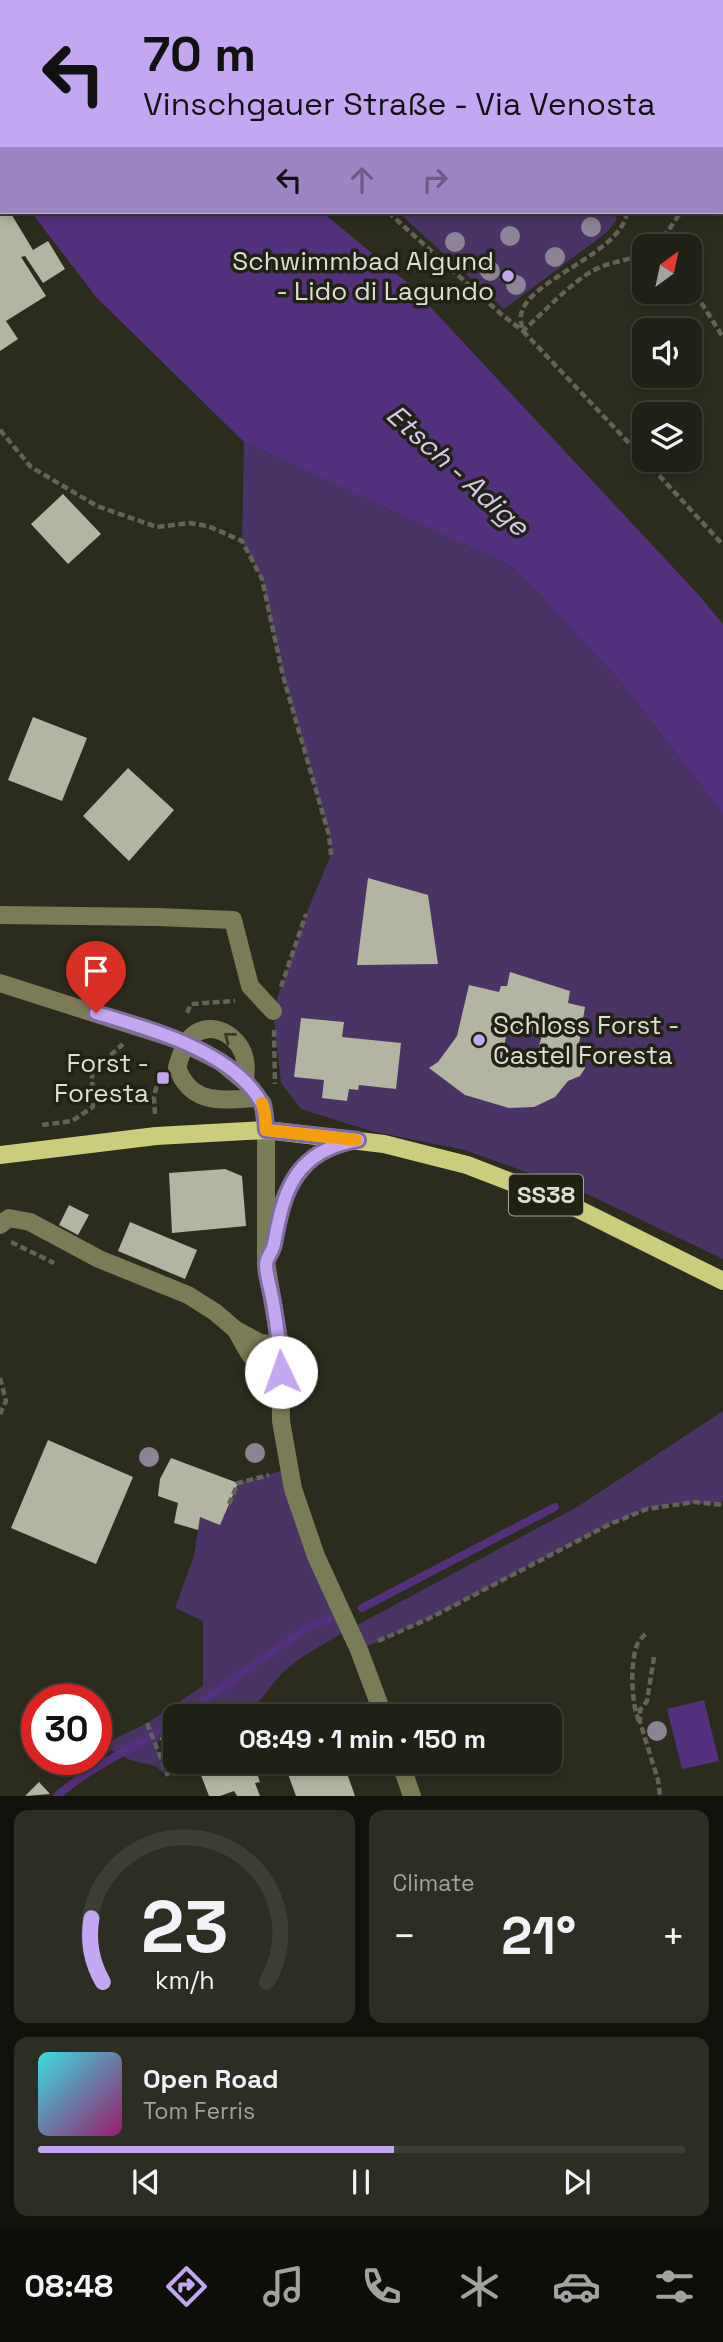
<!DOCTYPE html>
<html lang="en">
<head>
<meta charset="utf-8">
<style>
  :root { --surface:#202116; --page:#2d2e23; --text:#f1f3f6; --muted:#a2a3a1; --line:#3d3e35; --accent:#c4a7f1 }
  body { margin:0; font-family:"Space Grotesk",sans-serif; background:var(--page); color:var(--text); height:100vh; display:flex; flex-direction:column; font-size:26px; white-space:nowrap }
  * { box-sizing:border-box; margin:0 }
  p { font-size:23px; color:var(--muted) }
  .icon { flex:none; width:38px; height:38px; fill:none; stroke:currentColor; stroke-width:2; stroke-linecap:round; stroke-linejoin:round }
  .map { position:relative; height:1796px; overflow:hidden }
  .panel { display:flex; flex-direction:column; gap:14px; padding:14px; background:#12120c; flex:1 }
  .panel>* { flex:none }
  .top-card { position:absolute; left:0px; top:0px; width:724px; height:214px; box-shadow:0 4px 10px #0003,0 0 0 2px var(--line); background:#c4a7f1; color:#111; overflow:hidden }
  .needle { width:46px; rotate:33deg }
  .buttons { position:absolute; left:632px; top:234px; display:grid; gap:14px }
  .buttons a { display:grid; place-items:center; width:70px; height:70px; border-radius:14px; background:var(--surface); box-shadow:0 4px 10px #0003,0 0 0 2px var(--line); font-size:35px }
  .speed { position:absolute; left:21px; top:1684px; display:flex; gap:14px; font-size:35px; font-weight:700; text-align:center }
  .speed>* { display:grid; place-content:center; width:91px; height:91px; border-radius:50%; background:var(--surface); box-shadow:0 4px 10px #0003,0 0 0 2px var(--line); line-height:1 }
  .speed .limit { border:10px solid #d22; background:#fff; color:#111 }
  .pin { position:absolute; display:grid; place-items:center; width:60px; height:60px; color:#fff; margin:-72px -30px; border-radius:50% 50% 50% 0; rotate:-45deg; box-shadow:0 0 7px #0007 }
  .pin .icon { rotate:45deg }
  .me { position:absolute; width:77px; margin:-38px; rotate:357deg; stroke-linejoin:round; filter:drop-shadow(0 0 5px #0008) }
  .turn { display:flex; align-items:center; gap:24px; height:147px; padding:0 28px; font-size:32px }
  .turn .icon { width:91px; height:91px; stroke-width:2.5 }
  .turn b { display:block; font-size:49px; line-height:60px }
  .lanes { display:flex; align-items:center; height:66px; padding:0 28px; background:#0003; justify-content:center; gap:35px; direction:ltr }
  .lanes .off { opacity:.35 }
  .big { font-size:52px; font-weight:700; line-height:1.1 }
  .panel .card { flex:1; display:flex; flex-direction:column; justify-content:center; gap:10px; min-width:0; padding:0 24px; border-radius:14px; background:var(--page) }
  .panel .dial { align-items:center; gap:0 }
  .dial svg { height:182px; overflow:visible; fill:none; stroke:var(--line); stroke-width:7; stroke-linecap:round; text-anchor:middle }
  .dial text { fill:var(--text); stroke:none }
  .song { display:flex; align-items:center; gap:21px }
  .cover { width:84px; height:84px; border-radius:10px; background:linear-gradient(135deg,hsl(180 70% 55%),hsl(320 70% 35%)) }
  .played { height:7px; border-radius:4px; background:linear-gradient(90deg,var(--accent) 55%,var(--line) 55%) }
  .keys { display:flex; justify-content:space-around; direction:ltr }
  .heat { display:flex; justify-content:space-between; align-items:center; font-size:38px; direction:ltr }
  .panel .tiles { flex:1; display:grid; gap:14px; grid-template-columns:1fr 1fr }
  .card:last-child { grid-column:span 2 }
  .trip { position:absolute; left:163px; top:1704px; width:399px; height:70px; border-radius:14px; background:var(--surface); box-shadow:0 4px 10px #0003,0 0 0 2px var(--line); font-weight:700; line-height:70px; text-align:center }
  .tab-bar { display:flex; height:112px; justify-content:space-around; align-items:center; background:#0d0d09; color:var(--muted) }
  .tab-bar .icon { width:49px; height:49px }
  .tab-bar .active { color:var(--accent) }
  .tab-bar b { font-size:32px; color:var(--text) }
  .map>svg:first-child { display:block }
  .green { fill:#4a3466 }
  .water { fill:#54317c }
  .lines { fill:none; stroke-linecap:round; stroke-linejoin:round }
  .stream { stroke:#54317c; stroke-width:8 }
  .building { fill:#b3b5a2; fill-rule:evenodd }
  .path { stroke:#636457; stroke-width:4.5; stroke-dasharray:7 3.5; stroke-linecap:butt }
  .minor { stroke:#7a7c56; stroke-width:18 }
  .major { stroke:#cace7c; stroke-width:18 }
  .tree { fill:#8c8394 }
  .oneway { stroke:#373824 }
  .route-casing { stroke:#7f6d9d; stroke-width:18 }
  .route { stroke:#c4a7f1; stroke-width:12 }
  .slow { stroke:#f59e0b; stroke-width:12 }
  .poi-dot { fill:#c4a7f1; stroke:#212213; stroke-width:2.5 }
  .labels { text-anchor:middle; stroke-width:7; stroke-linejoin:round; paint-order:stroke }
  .shield { fill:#212213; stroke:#a5a69a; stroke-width:2 }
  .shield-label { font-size:24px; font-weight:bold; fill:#ddded4 }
  .poi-label { font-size:26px; fill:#ddded4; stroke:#212213; text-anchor:end }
  .water-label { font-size:28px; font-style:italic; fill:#d6c6f1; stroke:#212213 }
</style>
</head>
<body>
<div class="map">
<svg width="723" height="1796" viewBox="0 0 723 1796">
  <rect width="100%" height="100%" fill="#2b2c1d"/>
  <path class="green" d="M193 0H494L495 2H189Z
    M398 212H617L616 221 606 233 504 309Z
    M244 442 513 567 619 680 723 814V1259L585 1193 465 1150 371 1131 301 1109 281 1083 273 1011 306 914 331 855 329 835 283 676 262 579 242 541Z
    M723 1411V1501L719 1503 672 1504 647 1509 610 1524 428 1619 359 1650 349 1629 302 1657 282 1673 246 1717H175V1732L155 1743 168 1776 155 1766 130 1760 102 1745 147 1723 203 1686V1621L175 1608 194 1556 200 1517 238 1483 289 1469 350 1629 577 1507Z"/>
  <path class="water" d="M0 0 137 2H2V168Z
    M31 212H322L408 283 696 592 723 624V814L619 680 513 567 244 442 97 298Z
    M704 1700 719 1761 682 1769 667 1709Z"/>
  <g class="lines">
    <path class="stream" d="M362 1608 555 1507
      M179 1717 308 1627 328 1619
      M57 1796C92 1765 137 1747 175 1720"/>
  </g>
  <path class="building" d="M0 212H10L33 250 48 241 65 269 43 283 25 256 21 257 46 296 6 321 18 339 0 351Z
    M63 494 101 534 68 564 31 524Z
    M33 717 87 738 62 801 8 780Z
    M128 768 174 810 129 861 83 816Z
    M368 878 428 895 438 964 357 965Z
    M510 972 570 991 568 1003 585 1007 578 1050 586 1059 585 1068 580 1076 568 1081 555 1097 534 1107 509 1108 465 1095 429 1068 438 1062 457 1036 469 985 499 992 501 986H507ZM508 1026 542 1035 535 1060 501 1062Z
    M301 1018 344 1022 342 1037 401 1043 396 1089 359 1085 358 1090 349 1089 347 1101 322 1098 324 1080 294 1077Z
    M225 1169 242 1176 246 1226 172 1233 169 1173Z
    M69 1205 89 1215 78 1235 59 1225Z
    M130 1222 197 1250 185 1279 118 1251Z
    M48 1440 133 1477 96 1564 11 1528Z
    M171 1458 238 1483 220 1525 200 1517 198 1530 174 1523 178 1503 158 1496 160 1479Z
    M175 1731V1760L170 1763 160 1738Z
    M196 1762H253L260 1782 255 1783 260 1796H237L234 1791 220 1796H209Z
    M343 1762 355 1796H296L284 1763Z
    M39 1782 50 1794 25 1796Z"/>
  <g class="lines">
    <path class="path" d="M504 0 505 2
      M63 2 65 0
      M180 2V0
      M321 2 322 0
      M0 58 2 57
      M723 176V175
      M388 212 501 314 523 331C545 311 571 282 596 269 612 261 630 261 644 252
      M627 212C622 254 526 280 521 315 520 320 522 326 523 331L644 459
      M652 247 661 241
      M664 247 661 241 681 212
      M690 285 723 337
      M0 430 31 467 97 506 157 527 190 523 208 526 242 541 262 579 283 676 329 835 331 855
      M645 460 723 545
      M281 987 306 914
      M187 1013 191 1004 235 1001
      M274 1030 275 1084
      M155 1114 154 1098 158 1078
      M42 1125 72 1121 93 1107 92 1072 123 1044
      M11 1242 54 1263
      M0 1378 6 1401 0 1414
      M229 1504 238 1483 269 1475
      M378 1641 428 1619 610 1524 647 1509 694 1502 723 1505
      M654 1657 647 1701 640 1710V1722L658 1780 660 1796
      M639 1721C631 1703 630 1664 637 1645 639 1640 644 1636 647 1632
      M147 1723 168 1776"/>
    <path class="minor" d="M681 0 684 2
      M0 915 157 917 233 920 250 986 273 1011
      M0 983 175 1039 221 1062 245 1082 263 1104 266 1130V1262L280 1345 281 1421 293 1489 316 1556 359 1650 384 1717
      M245 1082C245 1075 247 1067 245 1060 241 1038 216 1021 196 1033 185 1040 181 1055 177 1067 191 1106 222 1100 257 1098
      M0 1225 9 1218 30 1222 99 1259 188 1295 215 1312 236 1330
      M274 1240C282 1189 301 1150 355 1140
      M280 1345 260 1343 236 1330C247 1349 255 1373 280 1372
      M400 1762 412 1796"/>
    <path class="major" d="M0 1155 156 1136 266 1130 384 1144 467 1165 568 1204 723 1281"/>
  </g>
  <g class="tree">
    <circle cx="591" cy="227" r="10"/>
    <circle cx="510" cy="236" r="10"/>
    <circle cx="455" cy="242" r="10"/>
    <circle cx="555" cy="257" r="10"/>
    <circle cx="490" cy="271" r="10"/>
    <circle cx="516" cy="285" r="10"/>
    <circle cx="255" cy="1453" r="10"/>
    <circle cx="149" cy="1457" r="10"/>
    <circle cx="657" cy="1731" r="10"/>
  </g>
  <defs><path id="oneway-chevron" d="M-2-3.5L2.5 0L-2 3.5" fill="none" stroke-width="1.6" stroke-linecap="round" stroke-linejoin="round" transform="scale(1.75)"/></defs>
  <use class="oneway" href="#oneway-chevron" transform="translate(229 1037) rotate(-142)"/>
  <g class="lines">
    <defs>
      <path id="route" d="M96 1013C149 1029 234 1051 262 1104 266 1112 265 1122 266 1130L358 1140C295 1151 284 1189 274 1244 273 1251 266 1258 266 1264 266 1276 271 1290 273 1302 277 1326 280 1348 281 1372"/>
    </defs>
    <use href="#route" class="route-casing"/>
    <use href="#route" class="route"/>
    <path class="slow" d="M262 1103 265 1114 266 1130 356 1140"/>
  </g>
  <g class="poi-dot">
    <circle cx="508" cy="276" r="7"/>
    <circle cx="479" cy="1040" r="7"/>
    <rect x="156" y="1071" width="14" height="14" rx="3.5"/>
  </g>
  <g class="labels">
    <rect class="shield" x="509" y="1174.5" width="74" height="41" rx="5"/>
    <g class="shield-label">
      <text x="546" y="1203">SS38</text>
    </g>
    <g class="poi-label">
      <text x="494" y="270">Schwimmbad Algund<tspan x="494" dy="30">- Lido di Lagundo</tspan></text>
      <text x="493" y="1034" text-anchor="start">Schloss Forst -<tspan x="493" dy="30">Castel Foresta</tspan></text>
      <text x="149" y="1072">Forst -<tspan x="149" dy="30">Foresta</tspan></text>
    </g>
    <g class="water-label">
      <text transform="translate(458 470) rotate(42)" y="10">Etsch - Adige</text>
    </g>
  </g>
</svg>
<div class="buttons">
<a><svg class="needle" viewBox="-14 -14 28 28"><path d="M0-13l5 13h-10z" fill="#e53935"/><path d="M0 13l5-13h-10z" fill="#a2a3a1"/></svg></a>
<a><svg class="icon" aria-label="sound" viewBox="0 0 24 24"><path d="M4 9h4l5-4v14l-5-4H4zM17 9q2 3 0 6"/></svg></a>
<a><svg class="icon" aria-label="layers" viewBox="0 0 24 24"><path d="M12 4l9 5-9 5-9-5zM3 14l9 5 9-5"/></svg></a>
</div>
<div class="speed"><div class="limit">30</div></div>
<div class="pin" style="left:96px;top:1013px;background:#d93025"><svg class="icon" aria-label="arrive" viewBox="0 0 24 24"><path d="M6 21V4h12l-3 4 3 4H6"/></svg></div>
<svg class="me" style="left:281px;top:1372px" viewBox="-20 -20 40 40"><circle r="19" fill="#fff"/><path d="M0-13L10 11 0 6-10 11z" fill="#c4a7f1"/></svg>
<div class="trip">08:49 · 1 min · 150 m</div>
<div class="top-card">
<div class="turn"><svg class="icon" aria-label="left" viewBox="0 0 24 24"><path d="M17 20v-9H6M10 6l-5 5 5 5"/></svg><div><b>70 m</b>Vinschgauer Straße - Via Venosta</div></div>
<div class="lanes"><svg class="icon" aria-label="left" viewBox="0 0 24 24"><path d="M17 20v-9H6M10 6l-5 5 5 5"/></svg><svg class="icon off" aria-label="ahead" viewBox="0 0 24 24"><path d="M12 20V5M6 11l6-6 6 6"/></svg><svg class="icon off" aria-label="right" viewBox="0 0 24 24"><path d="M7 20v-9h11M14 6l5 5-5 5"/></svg></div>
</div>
</div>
<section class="panel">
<div class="tiles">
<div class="card dial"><svg viewBox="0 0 100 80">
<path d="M14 69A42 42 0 1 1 86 69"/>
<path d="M14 69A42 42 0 0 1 9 41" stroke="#c4a7f1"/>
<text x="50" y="56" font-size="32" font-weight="700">23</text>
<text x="50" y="72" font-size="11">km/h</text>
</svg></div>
<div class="card"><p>Climate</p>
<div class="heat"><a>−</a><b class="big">21°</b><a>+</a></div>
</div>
<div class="card">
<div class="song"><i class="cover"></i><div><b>Open Road</b><p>Tom Ferris</p></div></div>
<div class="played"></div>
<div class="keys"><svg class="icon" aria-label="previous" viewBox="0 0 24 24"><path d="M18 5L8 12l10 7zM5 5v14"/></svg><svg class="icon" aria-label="pause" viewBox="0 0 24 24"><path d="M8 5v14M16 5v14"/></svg><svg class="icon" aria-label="next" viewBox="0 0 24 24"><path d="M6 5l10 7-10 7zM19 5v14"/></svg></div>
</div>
</div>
</section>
<nav class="tab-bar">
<b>08:48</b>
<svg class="icon active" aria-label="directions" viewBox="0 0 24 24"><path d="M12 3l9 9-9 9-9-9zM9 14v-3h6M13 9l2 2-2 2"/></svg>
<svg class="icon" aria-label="music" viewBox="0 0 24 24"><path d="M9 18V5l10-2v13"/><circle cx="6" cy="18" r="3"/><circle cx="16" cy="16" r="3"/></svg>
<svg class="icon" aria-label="phone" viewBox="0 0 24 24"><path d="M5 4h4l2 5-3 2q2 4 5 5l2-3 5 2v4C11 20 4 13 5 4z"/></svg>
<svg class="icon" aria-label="climate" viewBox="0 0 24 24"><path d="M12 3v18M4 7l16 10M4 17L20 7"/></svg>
<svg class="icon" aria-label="car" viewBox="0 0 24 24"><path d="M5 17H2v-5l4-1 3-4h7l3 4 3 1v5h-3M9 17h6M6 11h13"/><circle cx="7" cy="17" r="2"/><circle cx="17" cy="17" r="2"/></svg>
<svg class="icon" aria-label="filters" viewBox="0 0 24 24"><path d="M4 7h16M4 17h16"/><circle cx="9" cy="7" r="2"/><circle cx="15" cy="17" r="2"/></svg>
</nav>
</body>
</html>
